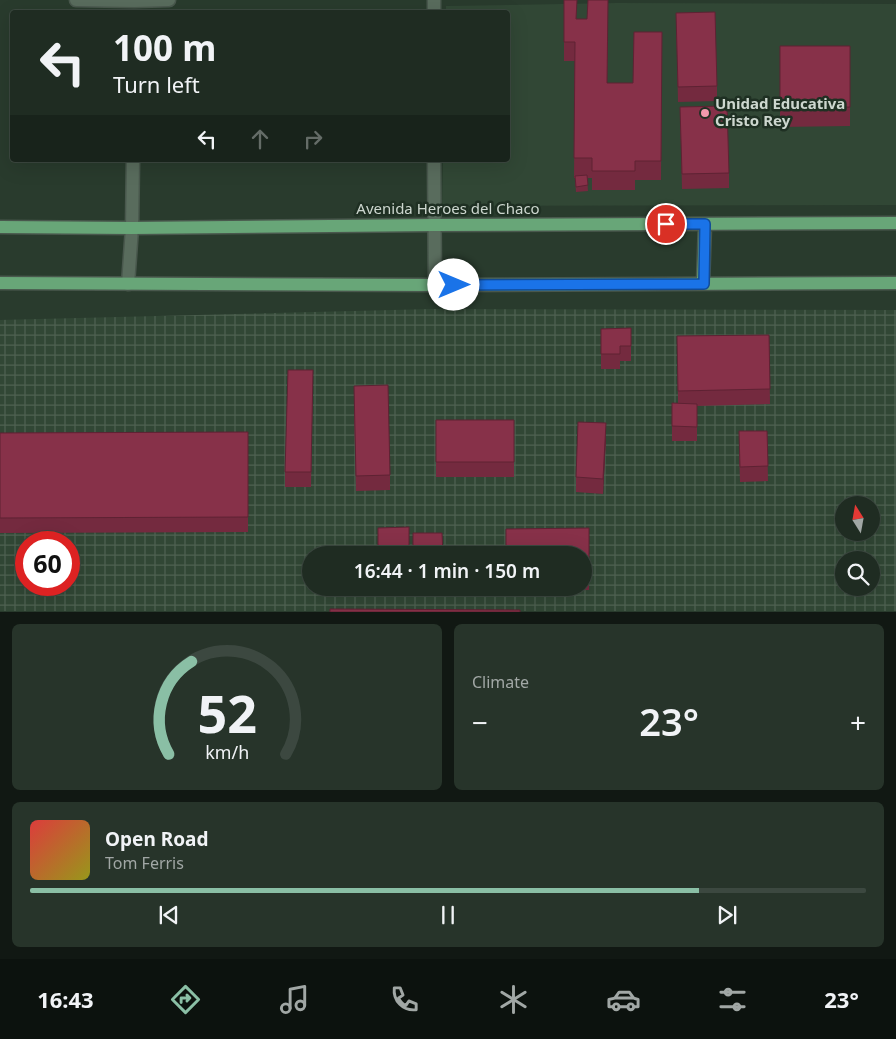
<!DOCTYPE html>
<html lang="en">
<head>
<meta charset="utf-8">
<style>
  :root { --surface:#1f2c22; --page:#27342a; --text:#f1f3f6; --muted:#a1a7a5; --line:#3c4840; --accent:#8abfa5 }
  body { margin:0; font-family:"Noto Sans",sans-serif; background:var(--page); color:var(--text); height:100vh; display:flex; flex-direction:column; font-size:19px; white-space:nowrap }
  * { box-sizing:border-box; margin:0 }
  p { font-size:16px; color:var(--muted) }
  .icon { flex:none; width:28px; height:28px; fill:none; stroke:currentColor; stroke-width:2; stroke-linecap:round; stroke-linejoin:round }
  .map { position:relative; height:612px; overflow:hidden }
  .side { display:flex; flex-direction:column; gap:12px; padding:12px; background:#111813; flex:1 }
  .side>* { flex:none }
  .banner { position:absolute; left:10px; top:10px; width:500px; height:152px; border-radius:5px; box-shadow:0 5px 20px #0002,0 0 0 1px var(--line); background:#1f2c22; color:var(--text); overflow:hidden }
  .needle { width:32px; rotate:349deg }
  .buttons { position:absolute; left:835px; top:496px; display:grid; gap:10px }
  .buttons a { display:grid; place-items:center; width:45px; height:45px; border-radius:50%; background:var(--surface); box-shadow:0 5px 20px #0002,0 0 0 1px var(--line); font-size:25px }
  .speed { position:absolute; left:15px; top:531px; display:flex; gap:10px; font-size:25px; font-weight:700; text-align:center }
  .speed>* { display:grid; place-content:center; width:65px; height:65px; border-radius:50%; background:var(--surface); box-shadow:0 5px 20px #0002,0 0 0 1px var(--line); line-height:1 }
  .speed .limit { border:8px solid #d22; background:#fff; color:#111 }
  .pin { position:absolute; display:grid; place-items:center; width:42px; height:42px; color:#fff; margin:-21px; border:2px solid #fff; border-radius:50%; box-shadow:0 1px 5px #0007 }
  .me { position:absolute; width:55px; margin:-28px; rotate:90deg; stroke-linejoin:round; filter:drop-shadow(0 0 4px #0008) }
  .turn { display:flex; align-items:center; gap:18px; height:105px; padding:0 20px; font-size:22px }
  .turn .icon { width:65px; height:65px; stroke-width:2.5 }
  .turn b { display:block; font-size:35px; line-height:42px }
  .lanes { display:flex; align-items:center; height:48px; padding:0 20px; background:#0003; justify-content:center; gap:25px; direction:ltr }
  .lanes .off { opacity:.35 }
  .big { font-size:38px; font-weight:600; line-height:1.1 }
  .side .tile { flex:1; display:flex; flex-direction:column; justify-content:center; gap:8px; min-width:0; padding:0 18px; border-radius:8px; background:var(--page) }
  .side .dial { align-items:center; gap:0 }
  .dial svg { height:130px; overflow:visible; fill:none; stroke:var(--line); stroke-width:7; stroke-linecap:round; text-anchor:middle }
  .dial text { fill:var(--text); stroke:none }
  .song { display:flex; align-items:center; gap:15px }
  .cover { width:60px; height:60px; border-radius:8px; background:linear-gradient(135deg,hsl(0 70% 55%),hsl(60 70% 35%)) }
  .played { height:5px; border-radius:2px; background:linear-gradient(90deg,var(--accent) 80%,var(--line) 80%) }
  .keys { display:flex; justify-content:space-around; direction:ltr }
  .heat { display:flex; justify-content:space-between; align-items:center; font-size:28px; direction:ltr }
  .side .tiles { flex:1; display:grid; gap:12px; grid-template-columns:1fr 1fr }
  .tile:last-child { grid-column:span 2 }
  .trip { position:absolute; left:302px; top:546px; width:290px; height:50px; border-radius:25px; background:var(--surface); box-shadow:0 5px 20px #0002,0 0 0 1px var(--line); font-weight:600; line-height:50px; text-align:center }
  .tabs { display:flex; height:80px; justify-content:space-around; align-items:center; background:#0c120e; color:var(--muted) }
  .tabs .icon { width:35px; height:35px }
  .tabs .selected { color:var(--accent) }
  .tabs b { font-size:22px; color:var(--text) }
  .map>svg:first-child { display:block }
  .built { fill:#314735 }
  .industrial { fill:url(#industrial-grid); fill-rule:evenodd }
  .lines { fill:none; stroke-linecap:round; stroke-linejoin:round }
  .minor-casing { stroke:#49584d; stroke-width:15 }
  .major-casing { stroke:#49584d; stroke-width:15 }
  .minor { stroke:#596c5d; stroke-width:12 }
  .major { stroke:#68a678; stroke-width:12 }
  .wall { fill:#742a3f }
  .shaded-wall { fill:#5e2233 }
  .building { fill:#873149; stroke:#5e2233 }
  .route-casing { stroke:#114b97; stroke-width:12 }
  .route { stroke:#1a73e8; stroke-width:9 }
  .poi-dot { fill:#f29aad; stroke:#1f3023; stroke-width:2 }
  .labels { text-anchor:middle; stroke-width:5; stroke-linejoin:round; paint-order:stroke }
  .poi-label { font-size:15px; font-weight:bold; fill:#cdd7cf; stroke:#1f3023; text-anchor:start }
  .street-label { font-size:15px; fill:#cdd7cf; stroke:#1f3023 }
</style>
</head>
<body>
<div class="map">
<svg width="896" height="612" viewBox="0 0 896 612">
  <defs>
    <pattern id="industrial-grid" width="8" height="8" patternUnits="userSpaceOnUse" patternTransform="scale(1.25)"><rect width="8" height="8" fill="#314735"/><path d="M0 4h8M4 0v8" fill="none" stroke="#4e6151"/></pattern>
  </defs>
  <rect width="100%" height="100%" fill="#293b2d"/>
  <path class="built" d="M617 3 896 4V205L442 206 443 160H508V12H446V6Z"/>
  <path class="industrial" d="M432 309 896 310V611H0V320ZM844 505H871V532H844ZM26 542H69V585H26ZM311 555H584V588H311ZM844 560H871V588H844Z"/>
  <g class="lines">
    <defs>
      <path id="minor" d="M76 0 134 1 169 0
        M434 0V12
        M434 160 435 285
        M128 284 132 228 133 160"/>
      <path id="major" d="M0 227 132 228 434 225 896 223
        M0 283 435 285 896 283
        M703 284 705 224"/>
    </defs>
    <use href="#minor" class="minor-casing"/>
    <use href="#major" class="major-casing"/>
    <use href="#minor" class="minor"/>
    <use href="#major" class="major"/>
  </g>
  <path class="wall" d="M564 0 577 19 607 83H633L662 32 661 180H635V190H592V178H587L588 191 576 192 575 178H574L575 61H564Z
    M676 13 717 86V101L678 102Z
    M780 46H850V126L780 127Z
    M680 107 729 173V188L682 189Z
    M631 328V361H620V369H601V329Z
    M769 335 770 404 697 406V441H672V403H678L677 336Z
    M313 370 311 487H285V472Z
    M354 401 390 475V490L356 491Z
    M436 420H514V477H436Z
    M767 431 768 481 740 482 739 446Z
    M248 432V532L0 533V433Z
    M606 438 603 494 576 492V477Z
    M589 528V590L506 591V588H584V555Z
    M378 588H409V591L378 592Z
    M414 588H443V593L414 594Z"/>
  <path class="shaded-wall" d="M606 423V438L603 494V479Z"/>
  <path class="building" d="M564 0H577L576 19H587L588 0H608L607 83H633L634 32H662L661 161H635V171H592V158H574L575 42H564Z
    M715 12 717 86 678 87 676 13Z
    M780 46H850V107L780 108Z
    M727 106 729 173 682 174 680 107Z
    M587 175 588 185 576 187 575 176Z
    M631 328V346H620V354H601V329Z
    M769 335 770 389 678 391 677 336Z
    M288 370H313L311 472H285Z
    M388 385 390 475 356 476 354 386Z
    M672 403 697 404V427L672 426Z
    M436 420H514V462H436Z
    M578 422 606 423 603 479 576 477Z
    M739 431H767L768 466 740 467Z
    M248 432V517L0 518V433Z
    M409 527V555H378V528Z
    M589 528V575H584V555H506V529Z
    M413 533H442L443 555H413Z
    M330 609 520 610V612H330Z"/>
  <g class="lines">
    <defs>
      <path id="route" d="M454 285 704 284 705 224H666"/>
    </defs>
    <use href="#route" class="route-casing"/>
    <use href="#route" class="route"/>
  </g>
  <circle class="poi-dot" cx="705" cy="113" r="5"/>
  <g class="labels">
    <g class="poi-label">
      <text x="715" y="109">Unidad Educativa<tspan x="715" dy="17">Cristo Rey</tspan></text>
    </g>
    <g class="street-label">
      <text x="448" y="214">Avenida Heroes del Chaco</text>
    </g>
  </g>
</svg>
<div class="buttons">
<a><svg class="needle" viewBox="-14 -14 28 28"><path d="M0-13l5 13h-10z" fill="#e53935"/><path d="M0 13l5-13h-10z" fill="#a1a7a5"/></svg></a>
<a><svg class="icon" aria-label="search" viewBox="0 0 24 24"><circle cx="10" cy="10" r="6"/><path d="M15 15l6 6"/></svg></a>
</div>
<div class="speed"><div class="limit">60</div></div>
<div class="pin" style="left:666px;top:224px;background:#d93025"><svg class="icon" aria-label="arrive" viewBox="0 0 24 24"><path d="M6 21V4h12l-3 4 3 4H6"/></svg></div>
<svg class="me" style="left:454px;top:285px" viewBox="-20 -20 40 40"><circle r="19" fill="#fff"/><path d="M0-13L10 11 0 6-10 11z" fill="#1a73e8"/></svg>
<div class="trip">16:44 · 1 min · 150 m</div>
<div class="banner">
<div class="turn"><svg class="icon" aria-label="left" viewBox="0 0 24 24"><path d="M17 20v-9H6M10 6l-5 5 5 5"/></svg><div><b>100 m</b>Turn left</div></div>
<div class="lanes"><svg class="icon" aria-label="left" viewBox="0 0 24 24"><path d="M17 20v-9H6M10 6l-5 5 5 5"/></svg><svg class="icon off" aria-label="ahead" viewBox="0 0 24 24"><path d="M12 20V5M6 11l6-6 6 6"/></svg><svg class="icon off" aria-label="right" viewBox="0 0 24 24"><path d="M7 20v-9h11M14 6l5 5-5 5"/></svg></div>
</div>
</div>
<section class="side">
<div class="tiles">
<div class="tile dial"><svg viewBox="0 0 100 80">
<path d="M14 69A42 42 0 1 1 86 69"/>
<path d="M14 69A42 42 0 0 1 28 12" stroke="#8abfa5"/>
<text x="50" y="56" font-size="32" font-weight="700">52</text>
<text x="50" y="72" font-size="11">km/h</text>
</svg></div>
<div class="tile"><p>Climate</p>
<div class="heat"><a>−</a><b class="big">23°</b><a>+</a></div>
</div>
<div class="tile">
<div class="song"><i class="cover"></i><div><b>Open Road</b><p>Tom Ferris</p></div></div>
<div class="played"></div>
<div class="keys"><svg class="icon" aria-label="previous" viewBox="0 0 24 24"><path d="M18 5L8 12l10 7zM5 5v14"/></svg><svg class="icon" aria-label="pause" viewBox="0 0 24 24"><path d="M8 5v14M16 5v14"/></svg><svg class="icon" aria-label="next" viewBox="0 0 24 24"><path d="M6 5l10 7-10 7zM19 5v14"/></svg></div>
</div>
</div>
</section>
<nav class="tabs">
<b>16:43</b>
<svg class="icon selected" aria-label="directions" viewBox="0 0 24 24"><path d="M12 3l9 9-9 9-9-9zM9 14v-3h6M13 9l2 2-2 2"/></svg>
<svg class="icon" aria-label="music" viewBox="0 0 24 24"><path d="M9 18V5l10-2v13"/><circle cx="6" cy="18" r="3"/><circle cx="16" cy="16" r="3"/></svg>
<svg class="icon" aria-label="phone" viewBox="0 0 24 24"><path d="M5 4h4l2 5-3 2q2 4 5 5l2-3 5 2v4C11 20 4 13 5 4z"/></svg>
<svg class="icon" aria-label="climate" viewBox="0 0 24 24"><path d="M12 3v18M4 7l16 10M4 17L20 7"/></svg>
<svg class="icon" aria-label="car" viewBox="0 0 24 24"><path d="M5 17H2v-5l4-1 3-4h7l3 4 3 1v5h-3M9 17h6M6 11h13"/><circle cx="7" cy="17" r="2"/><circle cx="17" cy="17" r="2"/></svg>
<svg class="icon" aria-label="filters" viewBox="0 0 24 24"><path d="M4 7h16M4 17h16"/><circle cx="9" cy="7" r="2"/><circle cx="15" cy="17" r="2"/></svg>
<b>23°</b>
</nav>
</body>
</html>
